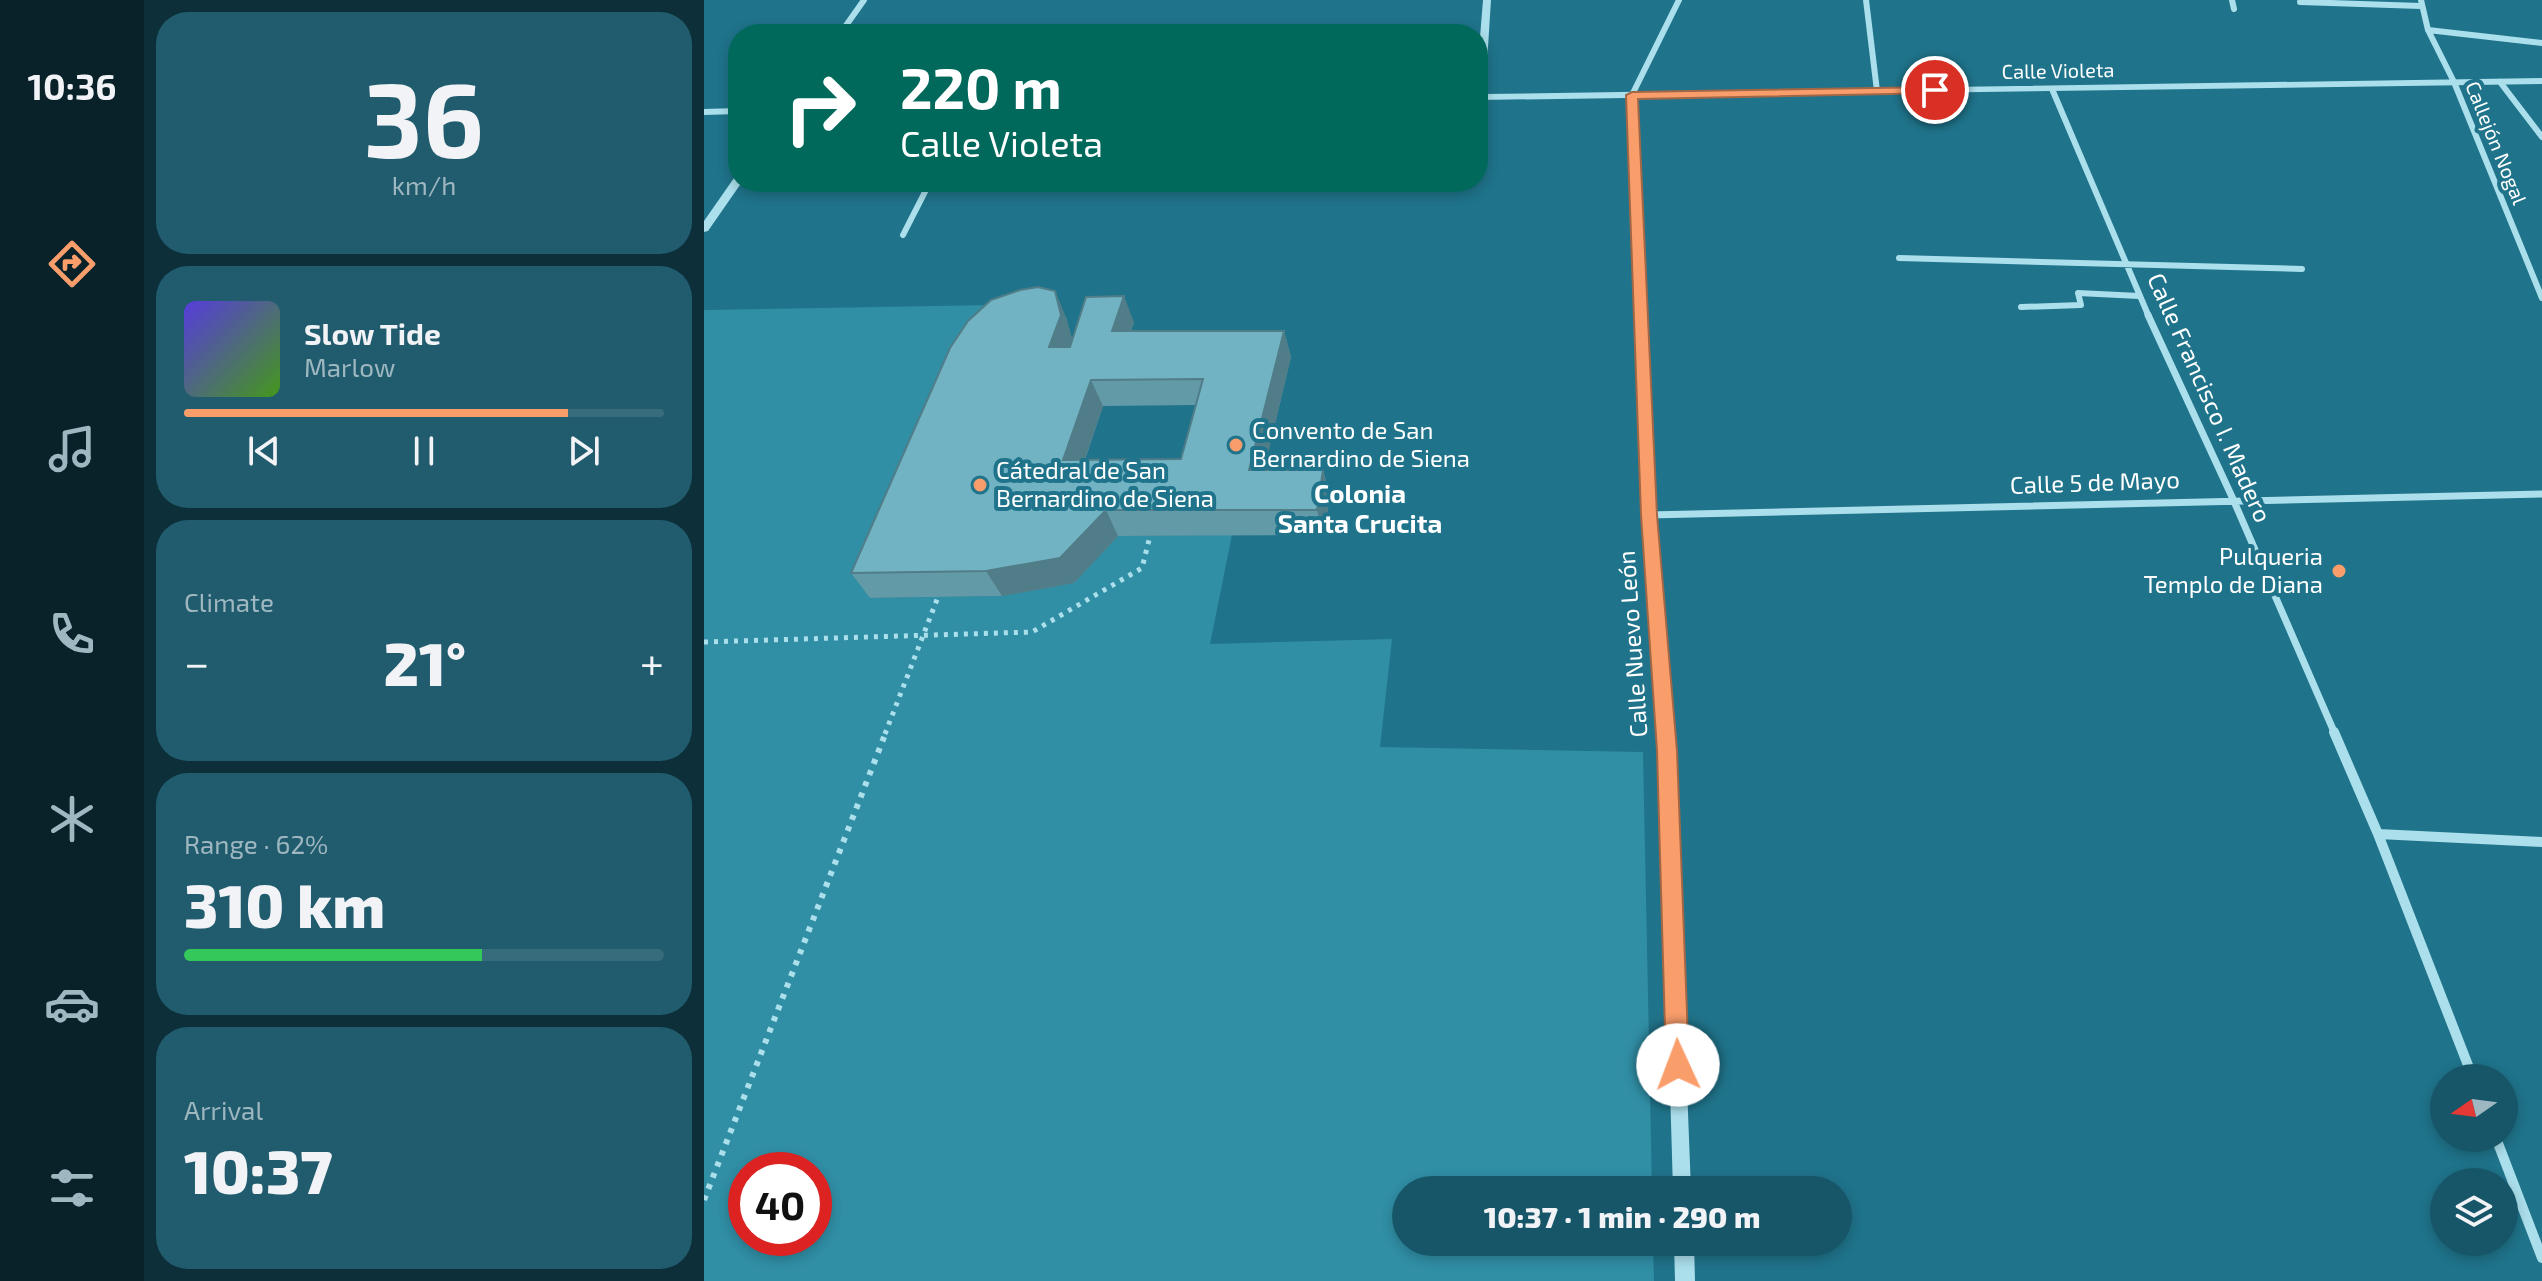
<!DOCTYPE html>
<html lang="en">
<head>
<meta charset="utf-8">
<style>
  :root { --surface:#175668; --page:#205c6e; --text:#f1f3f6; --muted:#9eb7c0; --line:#366c7c; --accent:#f99e6b }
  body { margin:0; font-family:"Exo 2",sans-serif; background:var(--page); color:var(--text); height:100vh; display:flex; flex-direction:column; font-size:30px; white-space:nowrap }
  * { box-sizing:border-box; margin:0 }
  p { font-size:26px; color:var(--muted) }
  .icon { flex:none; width:44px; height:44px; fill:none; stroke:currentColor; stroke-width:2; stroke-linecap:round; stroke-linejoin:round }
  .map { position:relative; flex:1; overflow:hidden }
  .drawer { display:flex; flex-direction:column; gap:12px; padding:12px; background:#0d2f39; width:560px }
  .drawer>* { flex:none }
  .hud { position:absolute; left:24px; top:24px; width:760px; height:168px; border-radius:32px; box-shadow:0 4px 12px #0003; background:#00695c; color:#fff; overflow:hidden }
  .needle { width:52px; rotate:256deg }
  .fabs { position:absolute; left:1726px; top:1064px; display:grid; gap:16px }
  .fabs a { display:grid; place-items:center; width:88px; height:88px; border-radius:50%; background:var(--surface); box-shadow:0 4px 12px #0003; font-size:40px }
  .speed { position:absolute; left:24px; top:1152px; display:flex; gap:16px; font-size:40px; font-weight:700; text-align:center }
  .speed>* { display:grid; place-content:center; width:104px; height:104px; border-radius:50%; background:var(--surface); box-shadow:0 4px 12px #0003; line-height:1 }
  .speed .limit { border:12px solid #d22; background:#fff; color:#111 }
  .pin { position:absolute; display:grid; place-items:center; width:68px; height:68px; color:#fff; margin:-34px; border:4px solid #fff; border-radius:50%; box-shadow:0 2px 8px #0007 }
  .me { position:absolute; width:88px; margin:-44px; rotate:358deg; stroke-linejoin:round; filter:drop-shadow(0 0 6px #0008) }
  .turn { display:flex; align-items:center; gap:28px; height:168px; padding:0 40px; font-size:36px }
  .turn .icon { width:104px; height:104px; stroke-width:2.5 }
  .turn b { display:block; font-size:56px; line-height:68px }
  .big { font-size:60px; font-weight:800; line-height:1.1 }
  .drawer .tile { flex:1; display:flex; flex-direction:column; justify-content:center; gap:12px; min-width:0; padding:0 28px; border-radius:32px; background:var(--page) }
  .drawer .dial { align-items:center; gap:0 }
  .dial b { font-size:104px; line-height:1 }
  .song { display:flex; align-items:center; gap:24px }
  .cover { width:96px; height:96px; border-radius:12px; background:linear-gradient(135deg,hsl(250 70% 55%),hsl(100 70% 35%)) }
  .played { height:8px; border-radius:4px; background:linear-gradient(90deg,var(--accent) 80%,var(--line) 80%) }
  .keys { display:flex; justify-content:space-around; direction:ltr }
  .heat { display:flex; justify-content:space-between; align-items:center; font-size:44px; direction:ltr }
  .charge { height:12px; border-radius:6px; background:linear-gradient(90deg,#34c759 62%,var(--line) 0) }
  .trip { position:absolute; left:688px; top:1176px; width:460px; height:80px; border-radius:40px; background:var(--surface); box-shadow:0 4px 12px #0003; font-weight:800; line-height:80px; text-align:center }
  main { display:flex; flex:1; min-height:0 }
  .tab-bar { display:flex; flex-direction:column; width:144px; justify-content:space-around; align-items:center; background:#09222a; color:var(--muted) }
  .tab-bar .icon { width:56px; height:56px }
  .tab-bar .current { color:var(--accent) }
  .tab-bar b { font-size:36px; color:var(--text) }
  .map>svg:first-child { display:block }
  .green { fill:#308ea5; fill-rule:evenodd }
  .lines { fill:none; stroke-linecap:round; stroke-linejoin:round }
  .path-far1 { stroke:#abdfeb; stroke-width:5; stroke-dasharray:4 6; stroke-linecap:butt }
  .path { stroke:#abdfeb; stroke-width:6; stroke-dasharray:5 7; stroke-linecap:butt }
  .minor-far2 { stroke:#abdfeb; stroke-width:6 }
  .minor-far1 { stroke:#abdfeb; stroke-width:7 }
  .minor { stroke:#abdfeb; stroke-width:10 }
  .tertiary { fill:#abdfeb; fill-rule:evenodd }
  .wall { fill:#629aa8; fill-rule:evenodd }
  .shaded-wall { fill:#507d88 }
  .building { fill:#72b3c3; stroke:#507d88; stroke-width:2; fill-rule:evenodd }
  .route { fill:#f99e6b; stroke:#a26746; stroke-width:2 }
  .poi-dot { fill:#f99e6b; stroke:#1f738a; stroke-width:3 }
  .labels { text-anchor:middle; stroke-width:8; stroke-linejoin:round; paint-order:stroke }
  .far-street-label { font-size:20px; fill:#fff; stroke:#1f738a }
  .street-label { font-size:24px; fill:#fff; stroke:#1f738a }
  .poi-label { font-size:24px; fill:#fff; stroke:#1f738a; text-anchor:start }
  .neighbourhood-label { font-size:26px; font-weight:bold; fill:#fff; stroke:#1f738a }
</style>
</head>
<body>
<main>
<nav class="tab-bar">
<b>10:36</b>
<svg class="icon current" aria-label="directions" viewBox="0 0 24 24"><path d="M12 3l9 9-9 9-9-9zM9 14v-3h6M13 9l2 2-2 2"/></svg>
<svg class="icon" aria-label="music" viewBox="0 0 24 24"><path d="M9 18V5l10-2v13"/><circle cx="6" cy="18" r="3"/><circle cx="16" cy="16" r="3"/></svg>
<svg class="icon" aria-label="phone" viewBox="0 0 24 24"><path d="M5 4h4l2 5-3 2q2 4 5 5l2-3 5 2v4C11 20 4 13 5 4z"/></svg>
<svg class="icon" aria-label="climate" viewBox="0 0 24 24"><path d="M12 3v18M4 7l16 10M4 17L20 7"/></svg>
<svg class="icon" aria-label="car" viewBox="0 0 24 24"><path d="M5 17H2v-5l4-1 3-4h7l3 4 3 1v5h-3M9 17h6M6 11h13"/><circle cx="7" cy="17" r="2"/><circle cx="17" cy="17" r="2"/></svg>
<svg class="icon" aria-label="filters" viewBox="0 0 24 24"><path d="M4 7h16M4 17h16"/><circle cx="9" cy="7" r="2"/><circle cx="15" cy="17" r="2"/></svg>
</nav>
<section class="drawer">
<div class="tile dial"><b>36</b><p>km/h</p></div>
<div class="tile">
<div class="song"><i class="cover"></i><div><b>Slow Tide</b><p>Marlow</p></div></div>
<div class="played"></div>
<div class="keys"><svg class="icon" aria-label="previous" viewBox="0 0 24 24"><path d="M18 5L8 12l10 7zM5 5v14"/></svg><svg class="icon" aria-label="pause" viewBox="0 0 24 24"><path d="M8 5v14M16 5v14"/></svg><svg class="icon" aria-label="next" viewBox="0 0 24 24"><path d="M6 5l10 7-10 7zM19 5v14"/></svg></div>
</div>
<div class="tile"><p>Climate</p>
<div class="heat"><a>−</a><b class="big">21°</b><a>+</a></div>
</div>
<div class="tile"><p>Range · 62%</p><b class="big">310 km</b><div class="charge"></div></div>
<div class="tile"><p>Arrival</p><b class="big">10:37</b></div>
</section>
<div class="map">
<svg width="1838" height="1281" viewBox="0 0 1838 1281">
  <rect width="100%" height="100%" fill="#1f738a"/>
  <path class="green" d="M290 305 166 598 298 596 370 583 414 536 528 535 506 644 688 639 676 747 939 752 948 1190H702V1242H949L950 1281H0V310ZM42 1170H110V1238H42Z"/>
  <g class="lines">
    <path class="path-far1" d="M0 642 328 632 438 568 446 536
      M181 734 234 597"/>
    <path class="path" d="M0 1200 182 732"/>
    <path class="minor-far2" d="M1162 0 1173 91
      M1528 0 1530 9
      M1717 0 1724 30 1750 82 1838 298
      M1596 2 1717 6
      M1724 30 1838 43
      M136 34 160 0
      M1796 82 1838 137
      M1348 89 1445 317
      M928 95 975 0
      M0 112 34 111
      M199 235 226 182
      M1195 258 1598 269
      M1317 307 1377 305 1374 293 1435 296"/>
    <path class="minor-far1" d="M1444 315 1529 499 1631 734
      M945 515 1838 494"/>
    <path class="minor" d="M1630 732 1674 834 1769 1078
      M1674 834 1838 842
      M1792 1138 1838 1258"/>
    <path class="tertiary" d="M779 0H787L781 94 1838 78V84L933 97 951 515 970 751 987 1190H969L956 751 939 515 923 98 774 100V62Z
      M34 177V182H38L4 231 0 232V221L30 178Z
      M970 1242H990L991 1281H971Z"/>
  </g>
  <path class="wall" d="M362 317 368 339 430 322 427 331H580L587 357 560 470H619L626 496 620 535 414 536 370 583 298 596 166 598 147 573ZM492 405 477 459 381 460 399 406Z"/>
  <path class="shaded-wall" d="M351 291 362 317 369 342 357 373 345 347Z
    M420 296 430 322 419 357 408 331Z
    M580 331 587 357 554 496 545 470Z
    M387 380 399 406 372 486 359 460Z
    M619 470 626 496 620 535 613 510Z
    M402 510 414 536 370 583 298 596 282 571Z"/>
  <path class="building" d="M334 287 351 291 357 315 345 347H366L382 297 420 296 408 331H580L545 470H619L613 510H402L356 558 282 571 147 573 246 348 264 321 287 300 316 290ZM499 379 477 459 359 460 387 380Z"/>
  <path class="route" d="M1231 87 1237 90 1236 93 934 99 953 515 973 751 985 1065 982 1073 974 1076 966 1073 962 1065 953 751 937 515 922 95 928 92Z"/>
  <g class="poi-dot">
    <circle cx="532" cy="445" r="8"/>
    <circle cx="276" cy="485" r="8"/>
    <circle cx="1635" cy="571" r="8"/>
  </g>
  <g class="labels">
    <g class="far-street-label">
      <text transform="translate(1354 71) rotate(-1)" y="7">Calle Violeta</text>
      <text transform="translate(1792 143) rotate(68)" y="7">Callejón Nogal</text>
    </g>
    <g class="street-label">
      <text transform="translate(1505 398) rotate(66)" y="8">Calle Francisco I. Madero</text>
      <text transform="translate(1391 483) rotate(-2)" y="8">Calle 5 de Mayo</text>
      <text transform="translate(929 644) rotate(-94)" y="8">Calle Nuevo León</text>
    </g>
    <g class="poi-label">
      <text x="548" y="439">Convento de San<tspan x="548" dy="28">Bernardino de Siena</tspan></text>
      <text x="292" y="479">Cátedral de San<tspan x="292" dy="28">Bernardino de Siena</tspan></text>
      <text x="1619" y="565" text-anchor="end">Pulqueria<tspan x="1619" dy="28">Templo de Diana</tspan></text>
    </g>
    <g class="neighbourhood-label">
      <text x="656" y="503">Colonia<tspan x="656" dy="30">Santa Crucita</tspan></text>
    </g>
  </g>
</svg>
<div class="fabs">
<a><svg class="needle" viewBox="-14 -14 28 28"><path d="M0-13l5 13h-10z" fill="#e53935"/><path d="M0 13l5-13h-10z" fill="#9eb7c0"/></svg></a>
<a><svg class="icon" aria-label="layers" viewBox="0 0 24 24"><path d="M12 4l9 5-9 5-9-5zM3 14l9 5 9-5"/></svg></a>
</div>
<div class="speed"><div class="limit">40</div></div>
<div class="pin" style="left:1231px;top:90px;background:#d93025"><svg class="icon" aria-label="arrive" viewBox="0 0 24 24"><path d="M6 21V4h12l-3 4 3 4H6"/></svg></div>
<svg class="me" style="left:974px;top:1065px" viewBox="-20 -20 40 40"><circle r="19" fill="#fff"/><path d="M0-13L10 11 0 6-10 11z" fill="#f99e6b"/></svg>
<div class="trip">10:37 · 1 min · 290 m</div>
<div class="hud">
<div class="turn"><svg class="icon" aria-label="right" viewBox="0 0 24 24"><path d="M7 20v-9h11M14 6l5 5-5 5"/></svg><div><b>220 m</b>Calle Violeta</div></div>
</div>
</div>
</main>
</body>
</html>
